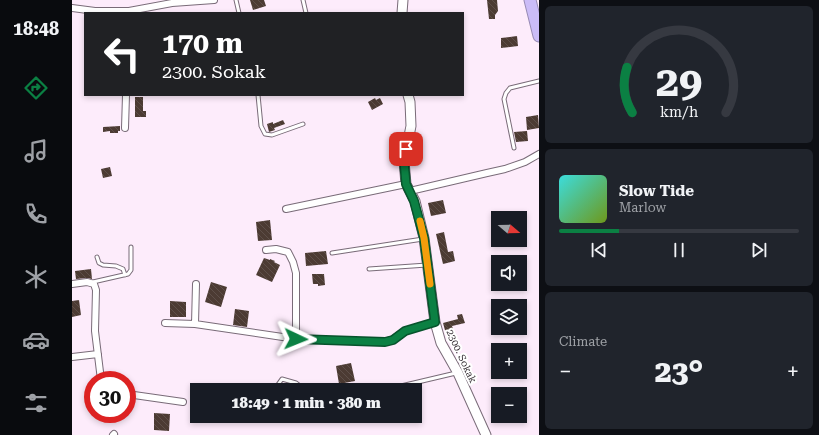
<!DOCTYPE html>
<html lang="en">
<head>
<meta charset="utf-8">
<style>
  :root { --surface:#171b24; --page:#20242c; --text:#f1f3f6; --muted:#9ea1a6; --line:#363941; --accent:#0b8043 }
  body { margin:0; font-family:"Roboto Serif",serif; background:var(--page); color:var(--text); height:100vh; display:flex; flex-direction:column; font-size:15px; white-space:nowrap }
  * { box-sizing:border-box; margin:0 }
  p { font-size:13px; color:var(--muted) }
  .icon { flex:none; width:22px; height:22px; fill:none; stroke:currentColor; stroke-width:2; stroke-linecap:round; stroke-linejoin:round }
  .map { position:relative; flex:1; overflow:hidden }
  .drawer { display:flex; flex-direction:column; gap:6px; padding:6px; background:#0d0f14; width:280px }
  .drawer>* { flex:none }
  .banner { position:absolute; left:12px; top:12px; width:380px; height:84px; border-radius:0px; box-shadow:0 2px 6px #0003; background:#202124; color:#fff; overflow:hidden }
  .needle { width:26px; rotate:109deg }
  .controls { position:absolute; left:419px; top:211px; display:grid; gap:8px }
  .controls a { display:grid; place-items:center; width:36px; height:36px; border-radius:0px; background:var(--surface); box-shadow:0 2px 6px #0003; font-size:20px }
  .speed { position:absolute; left:12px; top:371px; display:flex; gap:8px; font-size:20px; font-weight:700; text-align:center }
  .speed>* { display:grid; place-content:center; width:52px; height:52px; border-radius:50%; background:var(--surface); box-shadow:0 2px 6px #0003; line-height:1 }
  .speed .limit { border:6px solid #d22; background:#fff; color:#111 }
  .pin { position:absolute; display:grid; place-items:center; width:34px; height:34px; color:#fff; margin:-17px; border-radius:8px; box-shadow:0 2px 6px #0006 }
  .me { position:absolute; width:44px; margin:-22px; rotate:92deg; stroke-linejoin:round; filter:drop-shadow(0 0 3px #0008) }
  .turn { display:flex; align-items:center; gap:14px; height:84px; padding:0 12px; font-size:18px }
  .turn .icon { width:52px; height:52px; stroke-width:2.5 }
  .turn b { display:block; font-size:28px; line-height:34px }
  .big { font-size:30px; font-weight:800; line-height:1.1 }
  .drawer .tile { flex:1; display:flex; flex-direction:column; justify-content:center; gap:6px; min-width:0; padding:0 14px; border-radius:6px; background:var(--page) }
  .drawer .dial { align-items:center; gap:0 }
  .dial svg { height:104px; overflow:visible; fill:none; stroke:var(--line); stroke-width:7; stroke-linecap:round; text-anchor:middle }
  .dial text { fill:var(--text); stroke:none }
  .song { display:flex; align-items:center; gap:12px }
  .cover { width:48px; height:48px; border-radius:6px; background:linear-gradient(135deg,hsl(180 70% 55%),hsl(80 70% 35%)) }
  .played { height:4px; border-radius:2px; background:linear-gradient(90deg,var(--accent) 25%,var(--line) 25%) }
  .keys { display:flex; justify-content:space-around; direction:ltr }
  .heat { display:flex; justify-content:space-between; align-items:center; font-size:22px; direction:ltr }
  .trip { position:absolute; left:118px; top:383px; width:232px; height:40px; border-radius:0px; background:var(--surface); box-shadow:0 2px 6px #0003; font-weight:800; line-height:40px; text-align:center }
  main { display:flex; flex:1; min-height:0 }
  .tab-bar { display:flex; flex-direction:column; width:72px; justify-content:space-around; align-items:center; background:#090b0e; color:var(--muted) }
  .tab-bar .icon { width:28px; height:28px }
  .tab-bar .active { color:var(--accent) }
  .tab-bar b { font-size:18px; color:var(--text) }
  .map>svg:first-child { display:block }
  .building { fill:url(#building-back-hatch) }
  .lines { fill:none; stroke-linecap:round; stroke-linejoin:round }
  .lane-casing { stroke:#796b78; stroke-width:5 }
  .street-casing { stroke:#796b78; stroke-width:8 }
  .secondary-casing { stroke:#796b78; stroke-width:11 }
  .highway-casing { stroke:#988bb4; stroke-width:13 }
  .lane { stroke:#fff; stroke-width:3 }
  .street { stroke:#fff; stroke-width:6 }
  .secondary { stroke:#fff; stroke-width:9 }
  .highway { stroke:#cbbcf7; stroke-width:11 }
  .route-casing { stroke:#07532c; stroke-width:10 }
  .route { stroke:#0b8043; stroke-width:7 }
  .slow { stroke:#f59e0b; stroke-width:7 }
  .labels { text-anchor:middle; stroke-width:4; stroke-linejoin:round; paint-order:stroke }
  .street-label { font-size:10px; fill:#383137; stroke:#fff }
</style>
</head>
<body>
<main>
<nav class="tab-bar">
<b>18:48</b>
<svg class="icon active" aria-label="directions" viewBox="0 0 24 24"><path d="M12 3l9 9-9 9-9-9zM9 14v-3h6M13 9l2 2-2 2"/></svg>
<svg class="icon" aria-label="music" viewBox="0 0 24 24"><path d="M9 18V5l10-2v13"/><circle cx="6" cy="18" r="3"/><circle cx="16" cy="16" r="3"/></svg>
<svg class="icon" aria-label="phone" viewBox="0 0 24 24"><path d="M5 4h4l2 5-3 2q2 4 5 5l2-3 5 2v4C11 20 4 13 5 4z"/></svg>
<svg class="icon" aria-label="climate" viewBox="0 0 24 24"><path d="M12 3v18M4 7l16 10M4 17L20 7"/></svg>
<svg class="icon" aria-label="car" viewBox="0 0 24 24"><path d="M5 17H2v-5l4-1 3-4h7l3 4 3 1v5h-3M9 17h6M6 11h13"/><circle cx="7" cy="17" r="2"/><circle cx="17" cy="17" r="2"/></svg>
<svg class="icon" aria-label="filters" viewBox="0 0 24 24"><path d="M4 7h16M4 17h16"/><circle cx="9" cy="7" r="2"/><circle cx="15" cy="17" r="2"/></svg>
</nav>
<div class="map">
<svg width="467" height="435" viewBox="0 0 467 435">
  <defs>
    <pattern id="building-back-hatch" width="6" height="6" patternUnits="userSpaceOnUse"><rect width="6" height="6" fill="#4c3b33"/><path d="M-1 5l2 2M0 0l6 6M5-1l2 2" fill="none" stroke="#5e4f49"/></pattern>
  </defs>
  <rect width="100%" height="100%" fill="#fdecfb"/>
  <path class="building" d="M178 0H192L194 6 181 10Z
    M415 0H425L426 11 423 15V19H417Z
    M445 36 446 46 429 48V38Z
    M63 97H71V111H74V117H63Z
    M303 98 304 100 308 98 311 104 300 110 296 102Z
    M466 115 467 128 455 130 454 117Z
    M211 120 213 124 202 128 203 130 197 132 195 124 201 122V124Z
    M48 126V131H46V133H38V131L31 132V127Z
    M455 131 456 141 444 142 442 132Z
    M38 167 40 176 31 178 29 169Z
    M371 200 374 213 359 216 356 203Z
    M198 220 200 240 186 241 184 222Z
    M372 232 376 252 381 251 383 261 371 264 364 234Z
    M254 251 256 264 234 266 233 253Z
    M192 258 198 260V259L203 261 202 262 208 265 200 282 184 275Z
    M19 269 20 279 15 278 4 279 3 271Z
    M240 274H252L253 285 246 286V284H241Z
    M139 282 155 287 149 307 133 302Z
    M7 300 9 315 0 317V301Z
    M98 301 114 302V317H98Z
    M163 309 177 311 175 327 161 325Z
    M390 314 393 323 380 326 382 332 374 334 371 323 386 319 385 315Z
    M279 363 283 381 267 384 264 366Z
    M82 413 98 414 97 431 82 430Z"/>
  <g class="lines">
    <defs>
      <path id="lane" d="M164 0 167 13
        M231 0 234 13
        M186 95 189 126 193 134 200 135 231 124
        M442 148 432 99 434 93 438 88 467 81
        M260 253 351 239
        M25 257 27 263 31 265 44 266 51 269 53 275
        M297 269 355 265
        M21 282 56 274 59 270V247
        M204 390 205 386 210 379 224 383 233 390
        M312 390 384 373
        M182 416 191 417 194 416"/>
      <path id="street" d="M0 8 23 11H57L100 3 142 0
        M53 128 54 95
        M338 191 415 173 433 169 453 162 467 154
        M214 209 334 184
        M194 250 204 249 216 252 221 262 224 273V339
        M0 284 15 282 22 284 24 290 23 331 29 380
        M93 323 123 324 224 339 313 342 321 339 333 331 363 322
        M123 324 124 284
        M0 357 26 354
        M55 394 111 402
        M41 435 42 434"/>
      <path id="secondary" d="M330 13 331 0
        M336 95 338 102 339 126 332 161 334 184 343 201 352 238 363 322 369 343 386 373 414 435"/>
      <path id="highway" d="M458 0 467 36"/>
    </defs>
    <use href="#lane" class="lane-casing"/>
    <use href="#street" class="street-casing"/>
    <use href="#secondary" class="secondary-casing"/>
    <use href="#highway" class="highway-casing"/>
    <use href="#lane" class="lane"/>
    <use href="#street" class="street"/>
    <use href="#secondary" class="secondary"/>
    <use href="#highway" class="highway"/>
  </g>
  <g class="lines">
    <defs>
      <path id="route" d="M224 339 313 342 321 340 333 331 363 322 352 238 342 201 334 184 332 161 334 149"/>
    </defs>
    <use href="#route" class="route-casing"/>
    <use href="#route" class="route"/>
    <path class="slow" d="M348 221 352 238 358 284"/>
  </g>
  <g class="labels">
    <g class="street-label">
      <text transform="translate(390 356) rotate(65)" y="4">2300. Sokak</text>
    </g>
  </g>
</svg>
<div class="controls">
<a><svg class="needle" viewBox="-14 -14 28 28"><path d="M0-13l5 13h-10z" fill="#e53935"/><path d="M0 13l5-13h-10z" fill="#9ea1a6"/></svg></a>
<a><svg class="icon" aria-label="sound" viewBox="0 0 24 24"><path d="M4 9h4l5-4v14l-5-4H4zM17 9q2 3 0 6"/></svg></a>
<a><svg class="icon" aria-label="layers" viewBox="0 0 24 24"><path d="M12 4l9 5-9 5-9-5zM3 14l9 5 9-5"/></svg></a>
<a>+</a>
<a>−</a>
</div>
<div class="speed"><div class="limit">30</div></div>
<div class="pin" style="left:334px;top:149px;background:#d93025"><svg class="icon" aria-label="arrive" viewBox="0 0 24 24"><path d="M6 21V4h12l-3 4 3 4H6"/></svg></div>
<svg class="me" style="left:224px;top:339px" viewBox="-20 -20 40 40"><path d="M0-17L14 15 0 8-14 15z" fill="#0b8043" stroke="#fff" stroke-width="4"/></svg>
<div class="trip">18:49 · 1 min · 380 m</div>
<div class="banner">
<div class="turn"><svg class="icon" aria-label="left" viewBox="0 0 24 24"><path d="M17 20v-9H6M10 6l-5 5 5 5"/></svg><div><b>170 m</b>2300. Sokak</div></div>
</div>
</div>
<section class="drawer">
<div class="tile dial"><svg viewBox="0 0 100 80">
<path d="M14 69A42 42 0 1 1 86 69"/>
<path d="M14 69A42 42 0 0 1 10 34" stroke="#0b8043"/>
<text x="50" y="56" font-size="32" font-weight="700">29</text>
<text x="50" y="72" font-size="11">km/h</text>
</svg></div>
<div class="tile">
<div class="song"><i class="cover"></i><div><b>Slow Tide</b><p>Marlow</p></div></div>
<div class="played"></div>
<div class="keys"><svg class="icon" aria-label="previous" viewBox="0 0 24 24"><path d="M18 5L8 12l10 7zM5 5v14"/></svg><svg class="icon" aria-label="pause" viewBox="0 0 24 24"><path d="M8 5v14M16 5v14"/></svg><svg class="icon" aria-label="next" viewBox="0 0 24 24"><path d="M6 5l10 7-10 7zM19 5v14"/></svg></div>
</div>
<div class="tile"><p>Climate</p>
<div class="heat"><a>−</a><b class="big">23°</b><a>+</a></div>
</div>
</section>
</main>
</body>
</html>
